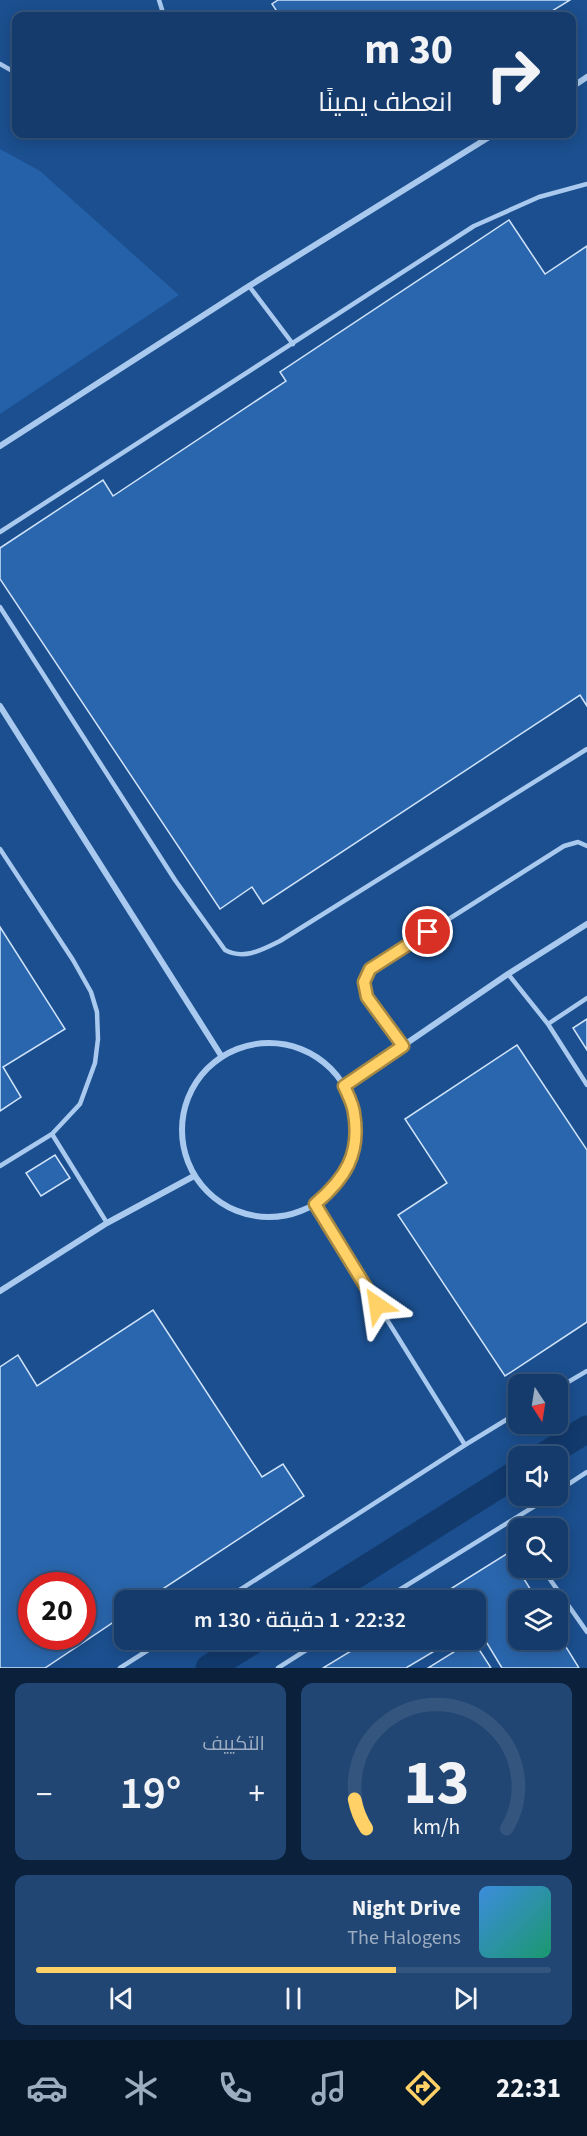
<!DOCTYPE html>
<html lang="ar">
<head>
<meta charset="utf-8">
<style>
  :root { --surface:#143b6b; --page:#214673; --text:#f1f3f6; --muted:#9dadc1; --line:#33557e; --accent:#ffd166 }
  body { margin:0; font-family:"Source Sans 3",Cairo,sans-serif; background:var(--page); color:var(--text); direction:rtl; height:100vh; display:flex; flex-direction:column; font-size:22px; white-space:nowrap }
  * { box-sizing:border-box; margin:0 }
  p { font-size:20px; color:var(--muted) }
  .icon { flex:none; width:33px; height:33px; fill:none; stroke:currentColor; stroke-width:2; stroke-linecap:round; stroke-linejoin:round }
  .map { position:relative; height:1668px; overflow:hidden; direction:ltr }
  .side { display:flex; flex-direction:column; gap:15px; padding:15px; background:#0b203b; flex:1 }
  .side>* { flex:none }
  .banner { position:absolute; left:12px; top:12px; width:564px; height:126px; border-radius:12px; box-shadow:0 3px 15px #0003,0 0 0 2px var(--line); direction:rtl; background:#143b6b; color:var(--text); overflow:hidden }
  .needle { width:39px; rotate:168deg }
  .tools { position:absolute; left:508px; top:1374px; display:grid; gap:12px }
  .tools a { display:grid; place-items:center; width:60px; height:60px; border-radius:12px; background:var(--surface); box-shadow:0 3px 15px #0003,0 0 0 2px var(--line); font-size:30px }
  .speed { position:absolute; left:18px; top:1572px; display:flex; gap:12px; font-size:30px; font-weight:700; text-align:center }
  .speed>* { display:grid; place-content:center; width:78px; height:78px; border-radius:50%; background:var(--surface); box-shadow:0 3px 15px #0003,0 0 0 2px var(--line); line-height:1 }
  .speed .limit { border:9px solid #d22; background:#fff; color:#111 }
  .pin { position:absolute; display:grid; place-items:center; width:51px; height:51px; color:#fff; margin:-26px; border:3px solid #fff; border-radius:50%; box-shadow:0 2px 6px #0007 }
  .me { position:absolute; width:66px; margin:-33px; rotate:328deg; stroke-linejoin:round; filter:drop-shadow(0 0 4px #0008) }
  .turn { display:flex; align-items:center; gap:21px; height:126px; padding:0 24px; font-size:27px }
  .turn .icon { width:78px; height:78px; stroke-width:2.5 }
  .turn b { display:block; font-size:42px; line-height:51px }
  .big { font-size:45px; font-weight:600; line-height:1.1 }
  .side .widget { flex:1; display:flex; flex-direction:column; justify-content:center; gap:9px; min-width:0; padding:0 21px; border-radius:12px; background:var(--page) }
  .side .dial { align-items:center; gap:0 }
  .dial svg { height:156px; overflow:visible; fill:none; stroke:var(--line); stroke-width:7; stroke-linecap:round; text-anchor:middle }
  .dial text { fill:var(--text); stroke:none }
  .song { display:flex; align-items:center; gap:18px }
  .cover { width:72px; height:72px; border-radius:9px; background:linear-gradient(135deg,hsl(210 70% 55%),hsl(160 70% 35%)) }
  .played { height:6px; border-radius:3px; background:linear-gradient(90deg,var(--accent) 70%,var(--line) 70%) }
  .keys { display:flex; justify-content:space-around; direction:ltr }
  .heat { display:flex; justify-content:space-between; align-items:center; font-size:33px; direction:ltr }
  .side .tiles { flex:1; display:grid; gap:15px; grid-template-columns:1fr 1fr }
  .widget:last-child { grid-column:span 2 }
  .trip { position:absolute; left:114px; top:1590px; width:372px; height:60px; border-radius:12px; background:var(--surface); box-shadow:0 3px 15px #0003,0 0 0 2px var(--line); font-weight:600; line-height:60px; text-align:center; direction:rtl }
  .menu { display:flex; height:96px; justify-content:space-around; align-items:center; background:#08182b; color:var(--muted) }
  .menu .icon { width:42px; height:42px }
  .menu .current { color:var(--accent) }
  .menu b { font-size:27px; color:var(--text) }
  .map>svg:first-child { display:block }
  .green { fill:#2461a8 }
  .lines { fill:none; stroke-linecap:round; stroke-linejoin:round }
  .canal { stroke:#123a6d; stroke-width:27 }
  .building { fill:#2a66ad; stroke:#cfe3fa; stroke-width:1.5; fill-rule:evenodd }
  .lane { stroke:#a9c9ee; stroke-width:4.5 }
  .street { stroke:#a9c9ee; stroke-width:6 }
  .route-casing { stroke:#a68842; stroke-width:15 }
  .route { stroke:#ffd166; stroke-width:10 }
</style>
</head>
<body>
<div class="map">
<svg width="587" height="1668" viewBox="0 0 587 1668">
  <rect width="100%" height="100%" fill="#1b4f8f"/>
  <path class="green" d="M0 149 40 171 179 295 0 414Z"/>
  <g class="lines">
    <path class="canal" d="M544 1456 587 1429
      M316 1600 519 1472
      M209 1668 254 1640"/>
  </g>
  <path class="building" d="M278 0H570L544 16H280L272 4Z
    M509 220 545 274 587 246V706L580 695 263 904 252 887 220 909 0 579V548L103 480 113 496 286 381 280 372Z
    M0 927 65 1029 3 1067 21 1097 0 1111Z
    M587 1019V1050L573 1028Z
    M517 1045 587 1150V1322L505 1376 398 1215 447 1183 405 1119Z
    M55 1155 70 1178 41 1196 26 1173Z
    M153 1310 262 1477 283 1464 304 1496 146 1600H124V1615L45 1668H0V1367L18 1355 37 1386ZM32 1586H82V1636H32Z
    M508 1553 537 1600H519V1640H558V1634L579 1668H502L476 1625V1600H460L452 1588Z
    M442 1594 446 1600H432Z
    M369 1640H453L406 1668H323Z
    M473 1640 491 1668H428Z"/>
  <g class="lines">
    <path class="lane" d="M159 0 164 16
      M0 64 16 73
      M249 286 293 344
      M0 532 474 226 539 197 587 184
      M0 607 175 880 225 950C244 960 262 950 280 941L587 749
      M0 849 73 960 91 992 97 1012 98 1039 95 1063 80 1104 52 1134 0 1166
      M508 974 548 1024 587 1085
      M548 1024 587 998
      M403 1046 367 997 365 982 370 969 564 846 578 842 587 846
      M52 1134 107 1223
      M315 1204 465 1445 519 1412
      M558 1388 587 1371
      M558 1491 587 1472
      M511 1522 519 1534
      M542 1568 587 1632
      M224 1600 465 1445
      M383 1600 551 1496
      M120 1668 164 1640
      M278 1668 322 1640"/>
    <path class="street" d="M572 87 587 77
      M0 446 249 286 494 134
      M0 706 222 1057
      M182 1130a87 87 0 1 1 174 0a87 87 0 1 1-174 0Z
      M344 1086 508 974 587 924
      M0 1291 107 1223 194 1176"/>
  </g>
  <g class="lines">
    <defs>
      <path id="route" d="M377 1305 315 1204C345 1179 361 1154 354 1113 353 1104 348 1095 344 1086L403 1046 367 997 364 982 370 969 428 932"/>
    </defs>
    <use href="#route" class="route-casing"/>
    <use href="#route" class="route"/>
  </g>
</svg>
<div class="tools">
<a><svg class="needle" viewBox="-14 -14 28 28"><path d="M0-13l5 13h-10z" fill="#e53935"/><path d="M0 13l5-13h-10z" fill="#9dadc1"/></svg></a>
<a><svg class="icon" aria-label="sound" viewBox="0 0 24 24"><path d="M4 9h4l5-4v14l-5-4H4zM17 9q2 3 0 6"/></svg></a>
<a><svg class="icon" aria-label="search" viewBox="0 0 24 24"><circle cx="10" cy="10" r="6"/><path d="M15 15l6 6"/></svg></a>
<a><svg class="icon" aria-label="layers" viewBox="0 0 24 24"><path d="M12 4l9 5-9 5-9-5zM3 14l9 5 9-5"/></svg></a>
</div>
<div class="speed"><div class="limit">20</div></div>
<div class="pin" style="left:428px;top:932px;background:#d93025"><svg class="icon" aria-label="arrive" viewBox="0 0 24 24"><path d="M6 21V4h12l-3 4 3 4H6"/></svg></div>
<svg class="me" style="left:377px;top:1305px" viewBox="-20 -20 40 40"><path d="M0-17L14 15 0 8-14 15z" fill="#ffd166" stroke="#fff" stroke-width="4"/></svg>
<div class="trip">22:32 · 1 دقيقة · 130 m</div>
<div class="banner">
<div class="turn"><svg class="icon" aria-label="right" viewBox="0 0 24 24"><path d="M7 20v-9h11M14 6l5 5-5 5"/></svg><div><b>30 m</b>انعطف يمينًا</div></div>
</div>
</div>
<section class="side">
<div class="tiles">
<div class="widget dial"><svg viewBox="0 0 100 80">
<path d="M14 69A42 42 0 1 1 86 69"/>
<path d="M14 69A42 42 0 0 1 8 54" stroke="#ffd166"/>
<text x="50" y="56" font-size="32" font-weight="700">13</text>
<text x="50" y="72" font-size="11">km/h</text>
</svg></div>
<div class="widget"><p>التكييف</p>
<div class="heat"><a>−</a><b class="big">19°</b><a>+</a></div>
</div>
<div class="widget">
<div class="song"><i class="cover"></i><div><b>Night Drive</b><p>The Halogens</p></div></div>
<div class="played"></div>
<div class="keys"><svg class="icon" aria-label="previous" viewBox="0 0 24 24"><path d="M18 5L8 12l10 7zM5 5v14"/></svg><svg class="icon" aria-label="pause" viewBox="0 0 24 24"><path d="M8 5v14M16 5v14"/></svg><svg class="icon" aria-label="next" viewBox="0 0 24 24"><path d="M6 5l10 7-10 7zM19 5v14"/></svg></div>
</div>
</div>
</section>
<nav class="menu">
<b>22:31</b>
<svg class="icon current" aria-label="directions" viewBox="0 0 24 24"><path d="M12 3l9 9-9 9-9-9zM9 14v-3h6M13 9l2 2-2 2"/></svg>
<svg class="icon" aria-label="music" viewBox="0 0 24 24"><path d="M9 18V5l10-2v13"/><circle cx="6" cy="18" r="3"/><circle cx="16" cy="16" r="3"/></svg>
<svg class="icon" aria-label="phone" viewBox="0 0 24 24"><path d="M5 4h4l2 5-3 2q2 4 5 5l2-3 5 2v4C11 20 4 13 5 4z"/></svg>
<svg class="icon" aria-label="climate" viewBox="0 0 24 24"><path d="M12 3v18M4 7l16 10M4 17L20 7"/></svg>
<svg class="icon" aria-label="car" viewBox="0 0 24 24"><path d="M5 17H2v-5l4-1 3-4h7l3 4 3 1v5h-3M9 17h6M6 11h13"/><circle cx="7" cy="17" r="2"/><circle cx="17" cy="17" r="2"/></svg>
</nav>
</body>
</html>
